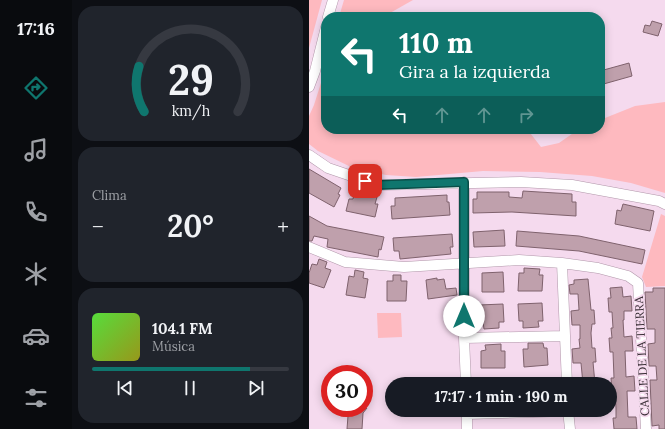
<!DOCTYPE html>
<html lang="es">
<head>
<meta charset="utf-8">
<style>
  :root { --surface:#171b24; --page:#20242c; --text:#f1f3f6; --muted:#9ea1a6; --line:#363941; --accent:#0f766e }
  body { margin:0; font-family:Lora,serif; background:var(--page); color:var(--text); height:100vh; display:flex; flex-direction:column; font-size:15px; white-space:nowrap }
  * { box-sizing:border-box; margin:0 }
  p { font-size:13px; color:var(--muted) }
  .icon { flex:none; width:22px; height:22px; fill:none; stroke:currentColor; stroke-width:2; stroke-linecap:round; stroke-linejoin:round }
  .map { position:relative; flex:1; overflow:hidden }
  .panel { display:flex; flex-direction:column; gap:6px; padding:6px; background:#0d0f14; width:237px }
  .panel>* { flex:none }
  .banner { position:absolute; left:12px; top:12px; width:284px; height:122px; border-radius:16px; box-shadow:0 2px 10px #0003; background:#0f766e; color:#fff; overflow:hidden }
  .speed { position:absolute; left:12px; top:365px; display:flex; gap:8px; font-size:20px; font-weight:700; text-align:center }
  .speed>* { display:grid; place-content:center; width:52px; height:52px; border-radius:50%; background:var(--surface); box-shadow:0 2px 10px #0003; line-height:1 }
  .speed .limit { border:6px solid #d22; background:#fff; color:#111 }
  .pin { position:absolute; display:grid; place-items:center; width:34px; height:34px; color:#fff; margin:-17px; border-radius:8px; box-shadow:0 2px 6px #0006 }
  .me { position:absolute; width:44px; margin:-22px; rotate:0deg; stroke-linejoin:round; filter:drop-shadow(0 0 3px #0008) }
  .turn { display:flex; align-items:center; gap:14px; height:84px; padding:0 12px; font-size:18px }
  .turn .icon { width:52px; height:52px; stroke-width:2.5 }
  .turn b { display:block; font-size:28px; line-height:34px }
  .lanes { display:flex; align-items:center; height:38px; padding:0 12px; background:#0003; justify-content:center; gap:20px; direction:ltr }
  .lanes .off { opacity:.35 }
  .big { font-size:30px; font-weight:800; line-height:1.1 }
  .panel .widget { flex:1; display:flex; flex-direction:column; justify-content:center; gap:6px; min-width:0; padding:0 14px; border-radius:16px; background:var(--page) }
  .panel .dial { align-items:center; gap:0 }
  .dial svg { height:104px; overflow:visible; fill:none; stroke:var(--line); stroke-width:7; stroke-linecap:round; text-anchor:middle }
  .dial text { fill:var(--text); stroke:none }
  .song { display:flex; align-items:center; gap:12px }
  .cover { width:48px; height:48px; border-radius:6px; background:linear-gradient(135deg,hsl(110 70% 55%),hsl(60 70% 35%)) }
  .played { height:4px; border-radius:2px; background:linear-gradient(90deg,var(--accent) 80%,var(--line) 80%) }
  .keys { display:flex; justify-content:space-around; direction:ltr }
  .heat { display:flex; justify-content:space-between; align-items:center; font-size:22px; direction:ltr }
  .trip { position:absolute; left:76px; top:377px; width:232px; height:40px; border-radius:20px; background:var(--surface); box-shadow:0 2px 10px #0003; font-weight:800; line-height:40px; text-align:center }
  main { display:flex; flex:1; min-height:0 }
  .tab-bar { display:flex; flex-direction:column; width:72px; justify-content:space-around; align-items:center; background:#090b0e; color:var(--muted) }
  .tab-bar .icon { width:28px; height:28px }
  .tab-bar .active { color:var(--accent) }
  .tab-bar b { font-size:18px; color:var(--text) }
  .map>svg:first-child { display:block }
  .green { fill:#feb9bf }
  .building { fill:#bfa0ac; stroke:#7f626d }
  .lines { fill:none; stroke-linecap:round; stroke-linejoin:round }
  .minor-casing { stroke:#b197aa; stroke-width:11 }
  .minor { stroke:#fff; stroke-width:10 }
  .route-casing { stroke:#0a4d48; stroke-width:10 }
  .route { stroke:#0f766e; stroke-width:7 }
  .labels { text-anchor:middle; stroke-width:3.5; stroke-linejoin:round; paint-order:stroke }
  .street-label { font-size:12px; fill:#3b3138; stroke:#f5daee }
</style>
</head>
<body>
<main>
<nav class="tab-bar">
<b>17:16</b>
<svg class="icon active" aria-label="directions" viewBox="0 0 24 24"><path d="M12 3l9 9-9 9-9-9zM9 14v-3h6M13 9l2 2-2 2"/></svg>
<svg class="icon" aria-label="music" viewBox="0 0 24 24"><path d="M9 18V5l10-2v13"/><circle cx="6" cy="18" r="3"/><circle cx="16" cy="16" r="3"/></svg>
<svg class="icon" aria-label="phone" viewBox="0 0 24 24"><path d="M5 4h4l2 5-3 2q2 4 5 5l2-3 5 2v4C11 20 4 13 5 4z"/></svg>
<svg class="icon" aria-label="climate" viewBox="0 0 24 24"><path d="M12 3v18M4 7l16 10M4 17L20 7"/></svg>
<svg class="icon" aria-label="car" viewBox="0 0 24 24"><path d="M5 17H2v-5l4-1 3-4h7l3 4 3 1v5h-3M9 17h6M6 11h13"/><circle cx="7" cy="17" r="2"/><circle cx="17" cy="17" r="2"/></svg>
<svg class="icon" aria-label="filters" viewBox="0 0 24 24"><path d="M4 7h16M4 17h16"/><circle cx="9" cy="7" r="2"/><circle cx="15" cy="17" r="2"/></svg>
</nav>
<section class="panel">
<div class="widget dial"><svg viewBox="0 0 100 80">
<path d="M14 69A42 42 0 1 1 86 69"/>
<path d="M14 69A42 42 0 0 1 10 34" stroke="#0f766e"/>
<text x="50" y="56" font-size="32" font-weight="700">29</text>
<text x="50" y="72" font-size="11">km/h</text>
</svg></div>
<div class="widget"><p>Clima</p>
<div class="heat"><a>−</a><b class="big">20°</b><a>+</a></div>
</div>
<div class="widget">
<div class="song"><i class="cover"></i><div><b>104.1 FM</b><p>Música</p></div></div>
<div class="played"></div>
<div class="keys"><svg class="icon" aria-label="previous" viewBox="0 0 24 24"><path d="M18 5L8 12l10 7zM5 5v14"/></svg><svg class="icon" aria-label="pause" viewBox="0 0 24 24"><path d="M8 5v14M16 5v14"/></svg><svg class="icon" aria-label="next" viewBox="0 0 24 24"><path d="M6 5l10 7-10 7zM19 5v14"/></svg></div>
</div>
</section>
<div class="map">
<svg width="356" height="429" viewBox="0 0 356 429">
  <rect width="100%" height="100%" fill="#f5daee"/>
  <path class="green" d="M0 0H13L0 48Z
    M35 0H104L81 13 69 17H30Z
    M17 67V129H218L232 147 250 143 270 129H291V120L326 106 356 102V193L322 183 283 176 231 172 174 171 107 177 77 175 44 168 9 151 0 144V116L5 105Z
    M352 214 356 216V286L337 287 333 277Z
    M68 313H92L93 337 69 338Z"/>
  <path class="building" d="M343 21 353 24 349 36 334 32 336 25 341 26Z
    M320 63 323 76 291 85V71Z
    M0 169 32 188 29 194 31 195 25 207 0 193Z
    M214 191 263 194V202H267V216L203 212 164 213V199H168V192H200V197L213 198Z
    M46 192 68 197 66 204H69L66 217 37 211 40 199H44Z
    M138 195V202H140L141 215 83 219 82 206H86V198Z
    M314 204 345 211 341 231 306 224 308 210 312 211Z
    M0 216 18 226 75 237 72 250 70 249 69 257 18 247 19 239 5 236 3 241H0Z
    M195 230 196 246 165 247 164 232Z
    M208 231 270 236 336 250 333 264 270 251 207 246Z
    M143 234 144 247H141L142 254 91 259 90 251H85L84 238Z
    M10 259 18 262 16 268 22 270 15 288 0 283V273L3 264 8 265Z
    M215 268 231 269 230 275H234L233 291H209L210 273H215Z
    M46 270 55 272 54 278 59 279 56 298 37 295 40 276 45 277Z
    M194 272 195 292H173V273Z
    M84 275H92V281H98L97 301H78V281H84Z
    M128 278V280L135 279 137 289 147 288 148 295 119 299 117 280Z
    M279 279 282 310H285L286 324H283L282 333 283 348H286L287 362H284L286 384H274L272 363H264L263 349 271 348 270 339H271V325H263L262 311 270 310 269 294H261L260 285 265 284V280Z
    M313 287 314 297 322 296 323 311H315V320H314L315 337 323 336 324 351H316L317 377 325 376 326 391H318L319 417H327L328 429H305L304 418H307V408L306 392 303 393 302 378H305L304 352H301L300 338H303L302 328H304L303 312H300L299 298H302L301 288Z
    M344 288H356V429H350V425L343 426 341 380H348L347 366H340L339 344 346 343V329H338L336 292H344Z
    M233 303 234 321H229L230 327 214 328V321H210L209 304Z
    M194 304 195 322H190V328L175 329 174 322H171L170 305Z
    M219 343H234L235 348H238L239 365 215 367 214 349H219Z
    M192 344V351H196V368H172V351L177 350 176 345Z
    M35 408H58L54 413 53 429H38L39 416H34Z"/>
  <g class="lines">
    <defs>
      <path id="minor" d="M19 17 24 0
        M0 87 6 71 17 27
        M0 155 19 168 69 185 212 182 263 185 350 201 356 204
        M155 182V338L157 384
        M0 247 36 262 95 267 210 260 253 263 289 268 319 276 329 283 337 429
        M253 263 258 384
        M155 338 256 336
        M259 410 261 429
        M158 414 259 411
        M158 429V410"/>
    </defs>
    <use href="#minor" class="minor-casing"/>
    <use href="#minor" class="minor"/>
  </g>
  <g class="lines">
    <defs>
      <path id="route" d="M56 181 69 185 155 182V316"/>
    </defs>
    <use href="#route" class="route-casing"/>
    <use href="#route" class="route"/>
  </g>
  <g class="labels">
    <g class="street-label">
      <text transform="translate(333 356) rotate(-93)" y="4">CALLE DE LA TIERRA</text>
    </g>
  </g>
</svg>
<div class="speed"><div class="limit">30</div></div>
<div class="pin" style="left:56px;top:181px;background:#d93025"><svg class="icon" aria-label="arrive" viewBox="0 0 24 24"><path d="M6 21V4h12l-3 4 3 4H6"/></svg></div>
<svg class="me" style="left:155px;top:316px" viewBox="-20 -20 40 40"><circle r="19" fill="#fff"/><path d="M0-13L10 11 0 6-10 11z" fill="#0f766e"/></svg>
<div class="trip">17:17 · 1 min · 190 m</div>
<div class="banner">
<div class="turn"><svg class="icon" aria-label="left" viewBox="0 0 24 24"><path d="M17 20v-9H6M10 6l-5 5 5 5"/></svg><div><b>110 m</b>Gira a la izquierda</div></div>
<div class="lanes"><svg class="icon" aria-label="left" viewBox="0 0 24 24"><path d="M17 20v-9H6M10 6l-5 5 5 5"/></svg><svg class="icon off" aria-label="ahead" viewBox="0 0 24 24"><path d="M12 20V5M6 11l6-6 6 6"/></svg><svg class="icon off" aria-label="ahead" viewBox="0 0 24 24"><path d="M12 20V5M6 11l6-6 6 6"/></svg><svg class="icon off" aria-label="right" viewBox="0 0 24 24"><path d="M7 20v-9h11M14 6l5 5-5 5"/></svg></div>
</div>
</div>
</main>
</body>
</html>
